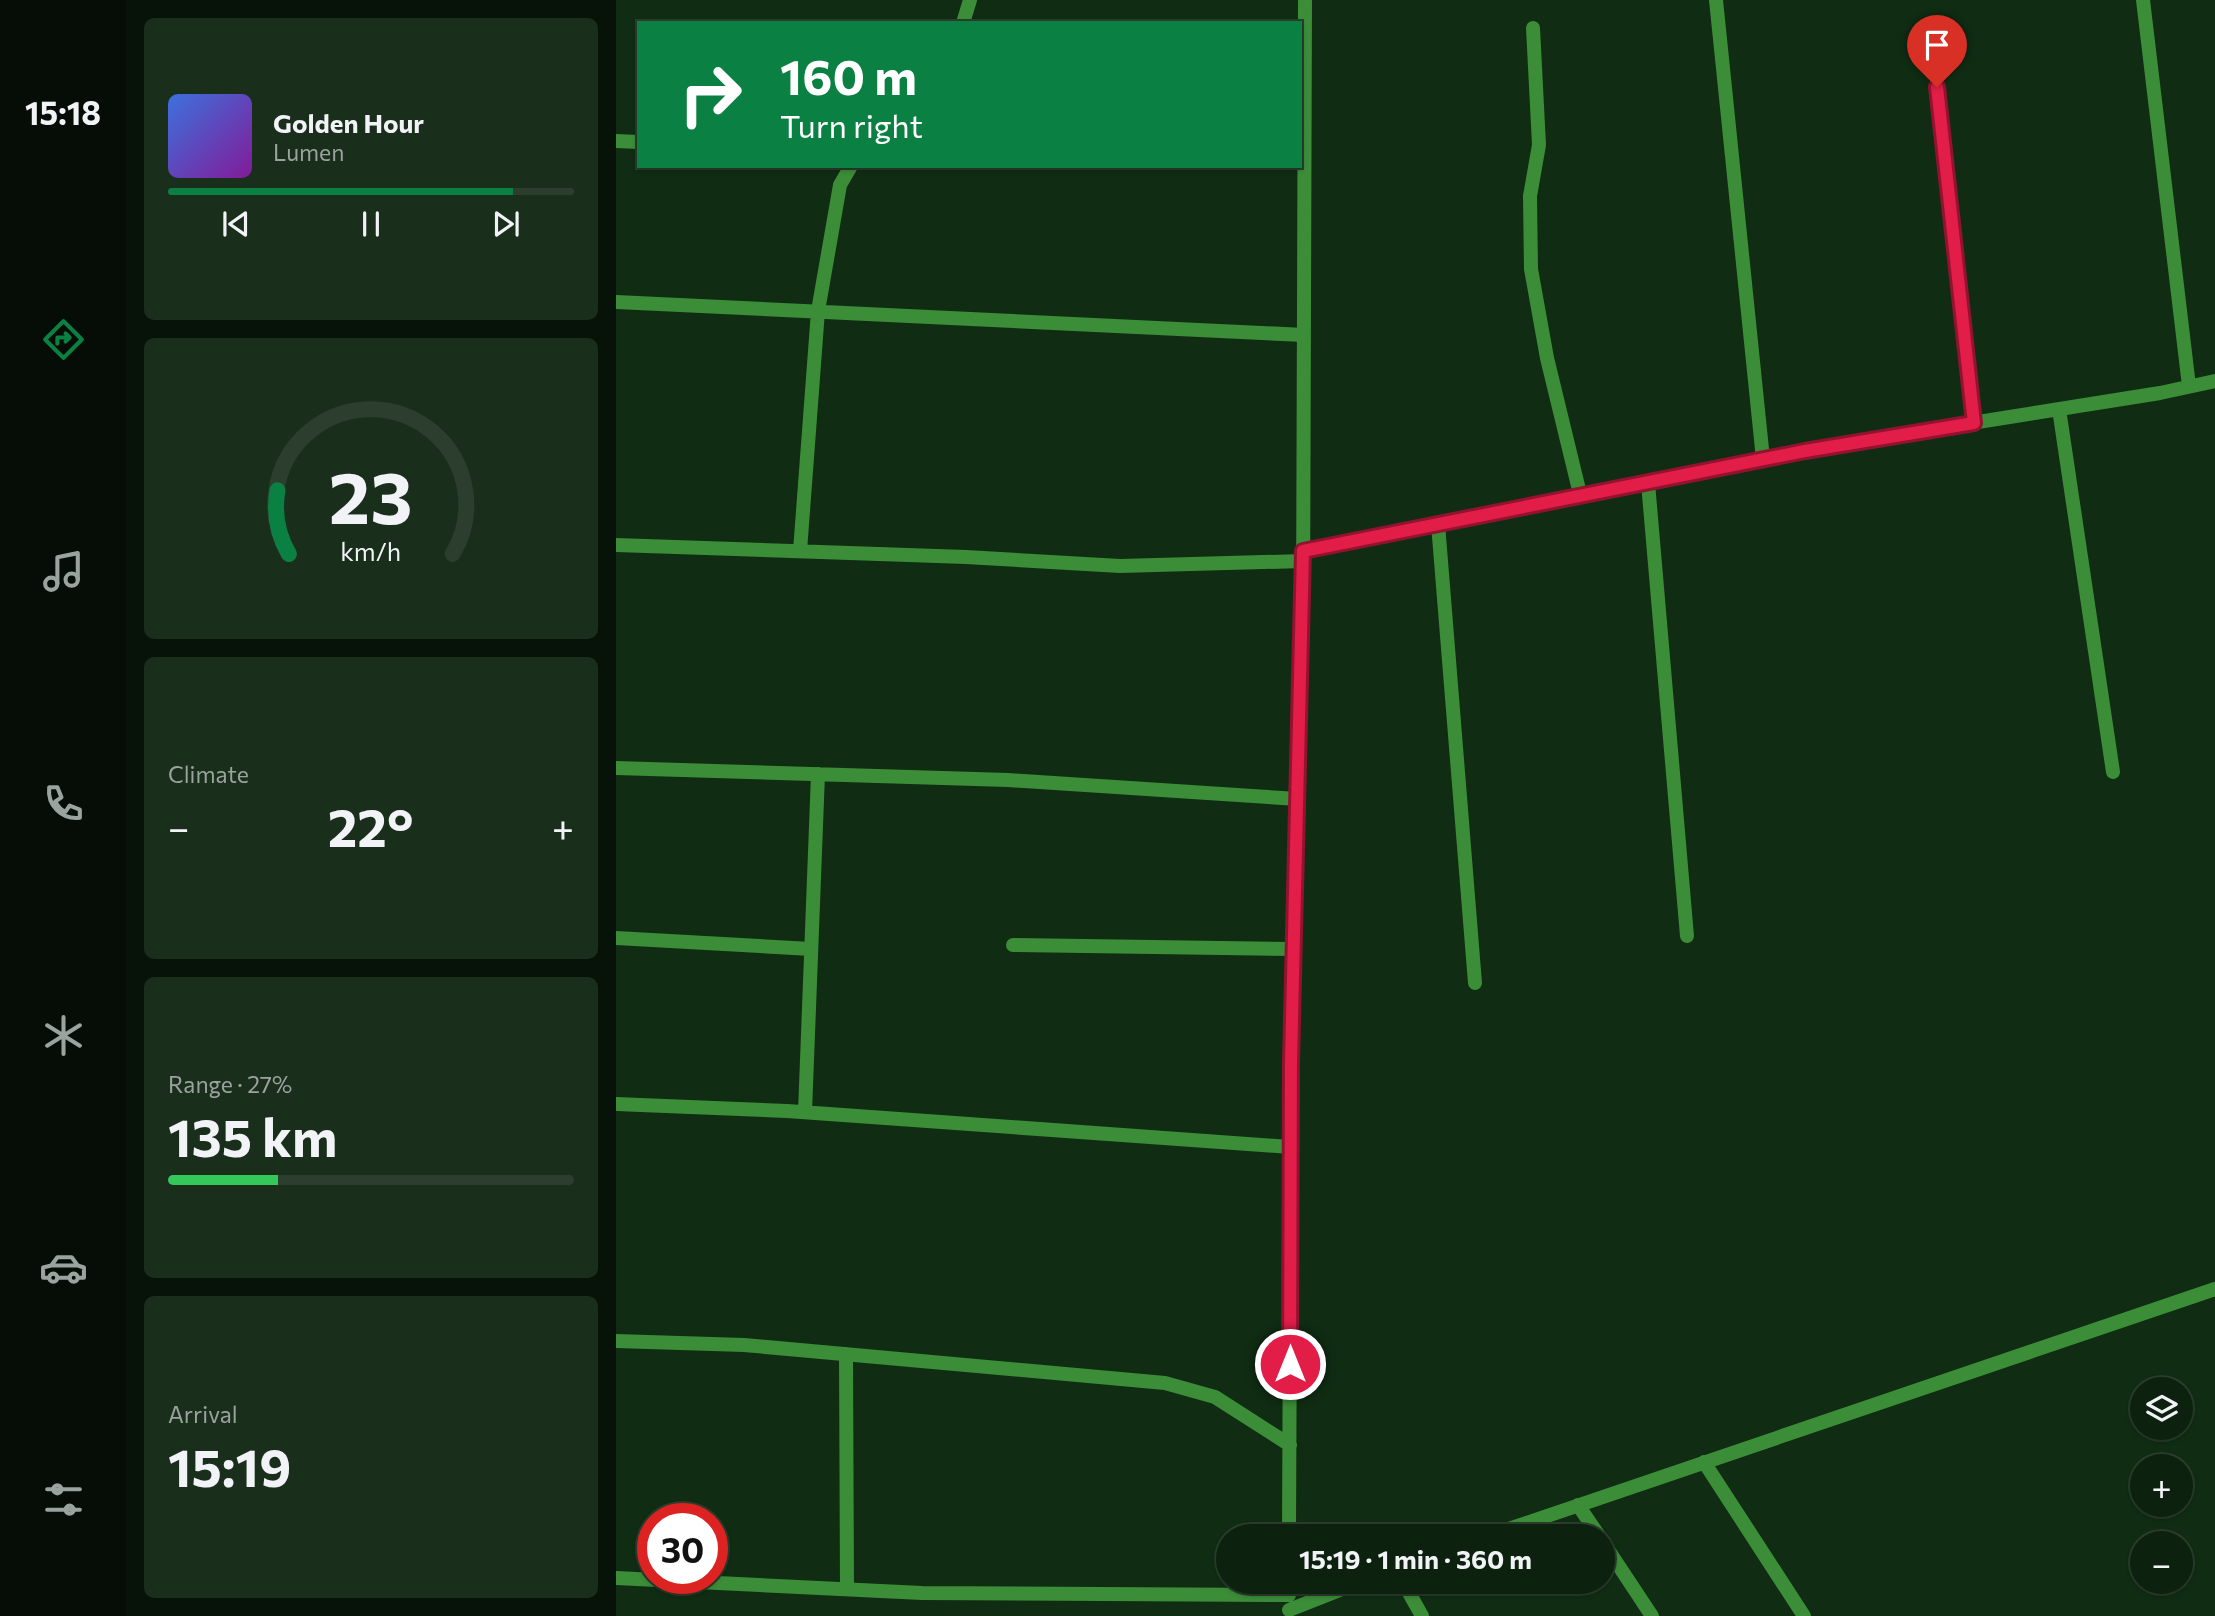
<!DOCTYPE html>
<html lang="en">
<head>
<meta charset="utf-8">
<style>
  :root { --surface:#0c210e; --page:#1a2e1c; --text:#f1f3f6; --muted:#9aa39e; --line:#2c3e2e; --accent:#0b8043 }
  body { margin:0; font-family:Commissioner,sans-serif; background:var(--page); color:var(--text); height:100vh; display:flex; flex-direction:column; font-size:26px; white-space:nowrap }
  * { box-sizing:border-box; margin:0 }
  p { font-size:23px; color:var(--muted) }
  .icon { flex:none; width:38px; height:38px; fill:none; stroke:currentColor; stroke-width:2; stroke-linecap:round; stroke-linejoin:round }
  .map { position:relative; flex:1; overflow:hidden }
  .sheet { display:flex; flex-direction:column; gap:18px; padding:18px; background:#071208; width:490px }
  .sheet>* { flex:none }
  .banner { position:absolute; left:21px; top:21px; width:665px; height:147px; border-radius:0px; box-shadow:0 2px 5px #0004,0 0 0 2px var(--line); background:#0b8043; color:#fff; overflow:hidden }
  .tools { position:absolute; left:1514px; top:1377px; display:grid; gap:14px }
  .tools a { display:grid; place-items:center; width:63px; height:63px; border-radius:50%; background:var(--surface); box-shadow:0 2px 5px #0004,0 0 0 2px var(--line); font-size:35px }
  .speed { position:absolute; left:21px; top:1503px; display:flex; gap:14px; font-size:35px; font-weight:700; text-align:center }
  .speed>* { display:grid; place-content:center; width:91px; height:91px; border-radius:50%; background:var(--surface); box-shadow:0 2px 5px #0004,0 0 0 2px var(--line); line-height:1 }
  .speed .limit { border:10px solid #d22; background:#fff; color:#111 }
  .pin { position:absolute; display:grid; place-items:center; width:60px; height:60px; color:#fff; margin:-72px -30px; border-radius:50% 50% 50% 0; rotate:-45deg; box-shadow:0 0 7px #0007 }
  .pin .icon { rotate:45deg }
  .me { position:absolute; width:77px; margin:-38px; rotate:0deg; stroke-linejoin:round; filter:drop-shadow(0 0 5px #0008) }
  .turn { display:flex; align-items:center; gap:24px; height:147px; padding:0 28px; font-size:32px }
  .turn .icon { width:91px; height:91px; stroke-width:2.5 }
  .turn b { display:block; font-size:49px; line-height:60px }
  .big { font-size:52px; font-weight:700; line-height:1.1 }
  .sheet .widget { flex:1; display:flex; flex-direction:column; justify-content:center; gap:10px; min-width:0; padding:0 24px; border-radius:10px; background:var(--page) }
  .sheet .dial { align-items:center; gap:0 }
  .dial svg { height:182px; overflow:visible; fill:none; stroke:var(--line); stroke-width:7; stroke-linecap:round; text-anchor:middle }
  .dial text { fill:var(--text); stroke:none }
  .song { display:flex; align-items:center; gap:21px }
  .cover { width:84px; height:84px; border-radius:10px; background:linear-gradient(135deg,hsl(220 70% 55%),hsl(290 70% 35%)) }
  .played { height:7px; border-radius:4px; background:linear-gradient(90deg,var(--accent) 85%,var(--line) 85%) }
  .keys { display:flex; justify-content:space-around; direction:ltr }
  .heat { display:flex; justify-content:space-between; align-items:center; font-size:38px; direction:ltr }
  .charge { height:10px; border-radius:5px; background:linear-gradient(90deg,#34c759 27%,var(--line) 0) }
  .trip { position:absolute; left:600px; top:1524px; width:399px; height:70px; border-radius:35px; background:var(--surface); box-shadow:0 2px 5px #0004,0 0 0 2px var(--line); font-weight:700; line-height:70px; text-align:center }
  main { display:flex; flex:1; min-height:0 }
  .dock { display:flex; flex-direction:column; width:126px; justify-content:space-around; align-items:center; background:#050d06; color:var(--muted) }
  .dock .icon { width:49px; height:49px }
  .dock .active { color:var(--accent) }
  .dock b { font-size:32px; color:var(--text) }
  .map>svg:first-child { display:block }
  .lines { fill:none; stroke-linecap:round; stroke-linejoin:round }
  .street { stroke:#3b8d38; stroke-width:14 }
  .route-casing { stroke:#92132f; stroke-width:18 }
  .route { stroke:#e11d48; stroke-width:12 }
</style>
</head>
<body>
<main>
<nav class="dock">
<b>15:18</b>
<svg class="icon active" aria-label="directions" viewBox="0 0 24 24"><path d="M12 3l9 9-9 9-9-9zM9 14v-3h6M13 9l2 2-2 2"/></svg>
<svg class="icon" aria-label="music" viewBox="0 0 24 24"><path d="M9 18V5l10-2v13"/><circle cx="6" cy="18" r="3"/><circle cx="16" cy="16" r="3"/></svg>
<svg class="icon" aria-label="phone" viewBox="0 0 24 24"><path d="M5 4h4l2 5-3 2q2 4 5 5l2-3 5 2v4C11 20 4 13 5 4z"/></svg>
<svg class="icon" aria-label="climate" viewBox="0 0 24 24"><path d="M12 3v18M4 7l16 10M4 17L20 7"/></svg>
<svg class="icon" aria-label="car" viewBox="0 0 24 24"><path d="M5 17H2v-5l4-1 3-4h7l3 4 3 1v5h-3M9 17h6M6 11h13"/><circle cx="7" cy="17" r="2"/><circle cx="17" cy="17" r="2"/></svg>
<svg class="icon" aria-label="filters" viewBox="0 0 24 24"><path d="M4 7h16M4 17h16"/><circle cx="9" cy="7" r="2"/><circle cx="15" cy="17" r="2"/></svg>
</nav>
<section class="sheet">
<div class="widget">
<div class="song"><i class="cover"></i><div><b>Golden Hour</b><p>Lumen</p></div></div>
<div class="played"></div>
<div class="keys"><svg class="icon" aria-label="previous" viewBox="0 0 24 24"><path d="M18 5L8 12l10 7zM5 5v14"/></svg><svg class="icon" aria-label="pause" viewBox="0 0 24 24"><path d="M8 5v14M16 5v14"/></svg><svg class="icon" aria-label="next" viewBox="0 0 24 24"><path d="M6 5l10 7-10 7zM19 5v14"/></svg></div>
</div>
<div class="widget dial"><svg viewBox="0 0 100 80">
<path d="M14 69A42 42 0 1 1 86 69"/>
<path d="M14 69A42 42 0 0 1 9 41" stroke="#0b8043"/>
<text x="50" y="56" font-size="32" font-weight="700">23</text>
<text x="50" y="72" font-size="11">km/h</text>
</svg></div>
<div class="widget"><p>Climate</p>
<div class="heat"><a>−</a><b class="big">22°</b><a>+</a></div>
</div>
<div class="widget"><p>Range · 27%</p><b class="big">135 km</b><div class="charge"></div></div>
<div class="widget"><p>Arrival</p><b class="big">15:19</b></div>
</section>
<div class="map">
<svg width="1599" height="1616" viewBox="0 0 1599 1616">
  <rect width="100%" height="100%" fill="#102c13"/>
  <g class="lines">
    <path class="street" d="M1100 0 1147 459
      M1527 0 1573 386
      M347 23 354 0
      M917 28 923 145 914 196 915 269 931 358 964 494
      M1321 87 1358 423
      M0 141 23 142
      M0 302 688 335
      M1443 409 1497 772
      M1032 483 1071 936
      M822 524 859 983
      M0 545 350 557 504 566 687 561
      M184 551 202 311 224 185 235 166
      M687 551 1230 443 1544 393 1599 381
      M0 768 392 780 682 799
      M0 938 195 949
      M397 945 678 949
      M0 1104 171 1111 674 1147
      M189 1112 202 774
      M0 1341 128 1345 549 1383 599 1397 674 1445
      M230 1354 231 1589
      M1088 1462 1188 1616
      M962 1505 983 1536
      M673 1536 675 1062 687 614 689 0
      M872 1536 1599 1289
      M987 1542 1036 1616
      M0 1578 306 1593 673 1595
      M787 1582 806 1616
      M673 1610 744 1582"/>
  </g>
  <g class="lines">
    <defs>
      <path id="route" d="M674 1364 675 1062 687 551 1189 451 1358 423 1321 87"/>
    </defs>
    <use href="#route" class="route-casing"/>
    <use href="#route" class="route"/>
  </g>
</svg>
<div class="tools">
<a><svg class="icon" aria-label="layers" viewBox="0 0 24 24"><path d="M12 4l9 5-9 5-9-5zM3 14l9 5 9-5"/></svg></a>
<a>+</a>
<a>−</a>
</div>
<div class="speed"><div class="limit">30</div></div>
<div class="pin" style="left:1321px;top:87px;background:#d93025"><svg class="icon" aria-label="arrive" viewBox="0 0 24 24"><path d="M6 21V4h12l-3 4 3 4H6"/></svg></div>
<svg class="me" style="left:674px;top:1364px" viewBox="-20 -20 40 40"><circle r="17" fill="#e11d48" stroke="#fff" stroke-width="3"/><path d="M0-11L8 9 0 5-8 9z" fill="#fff"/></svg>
<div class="trip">15:19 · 1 min · 360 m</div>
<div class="banner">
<div class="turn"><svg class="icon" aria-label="right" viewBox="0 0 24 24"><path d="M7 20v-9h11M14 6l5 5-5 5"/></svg><div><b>160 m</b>Turn right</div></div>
</div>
</div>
</main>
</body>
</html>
